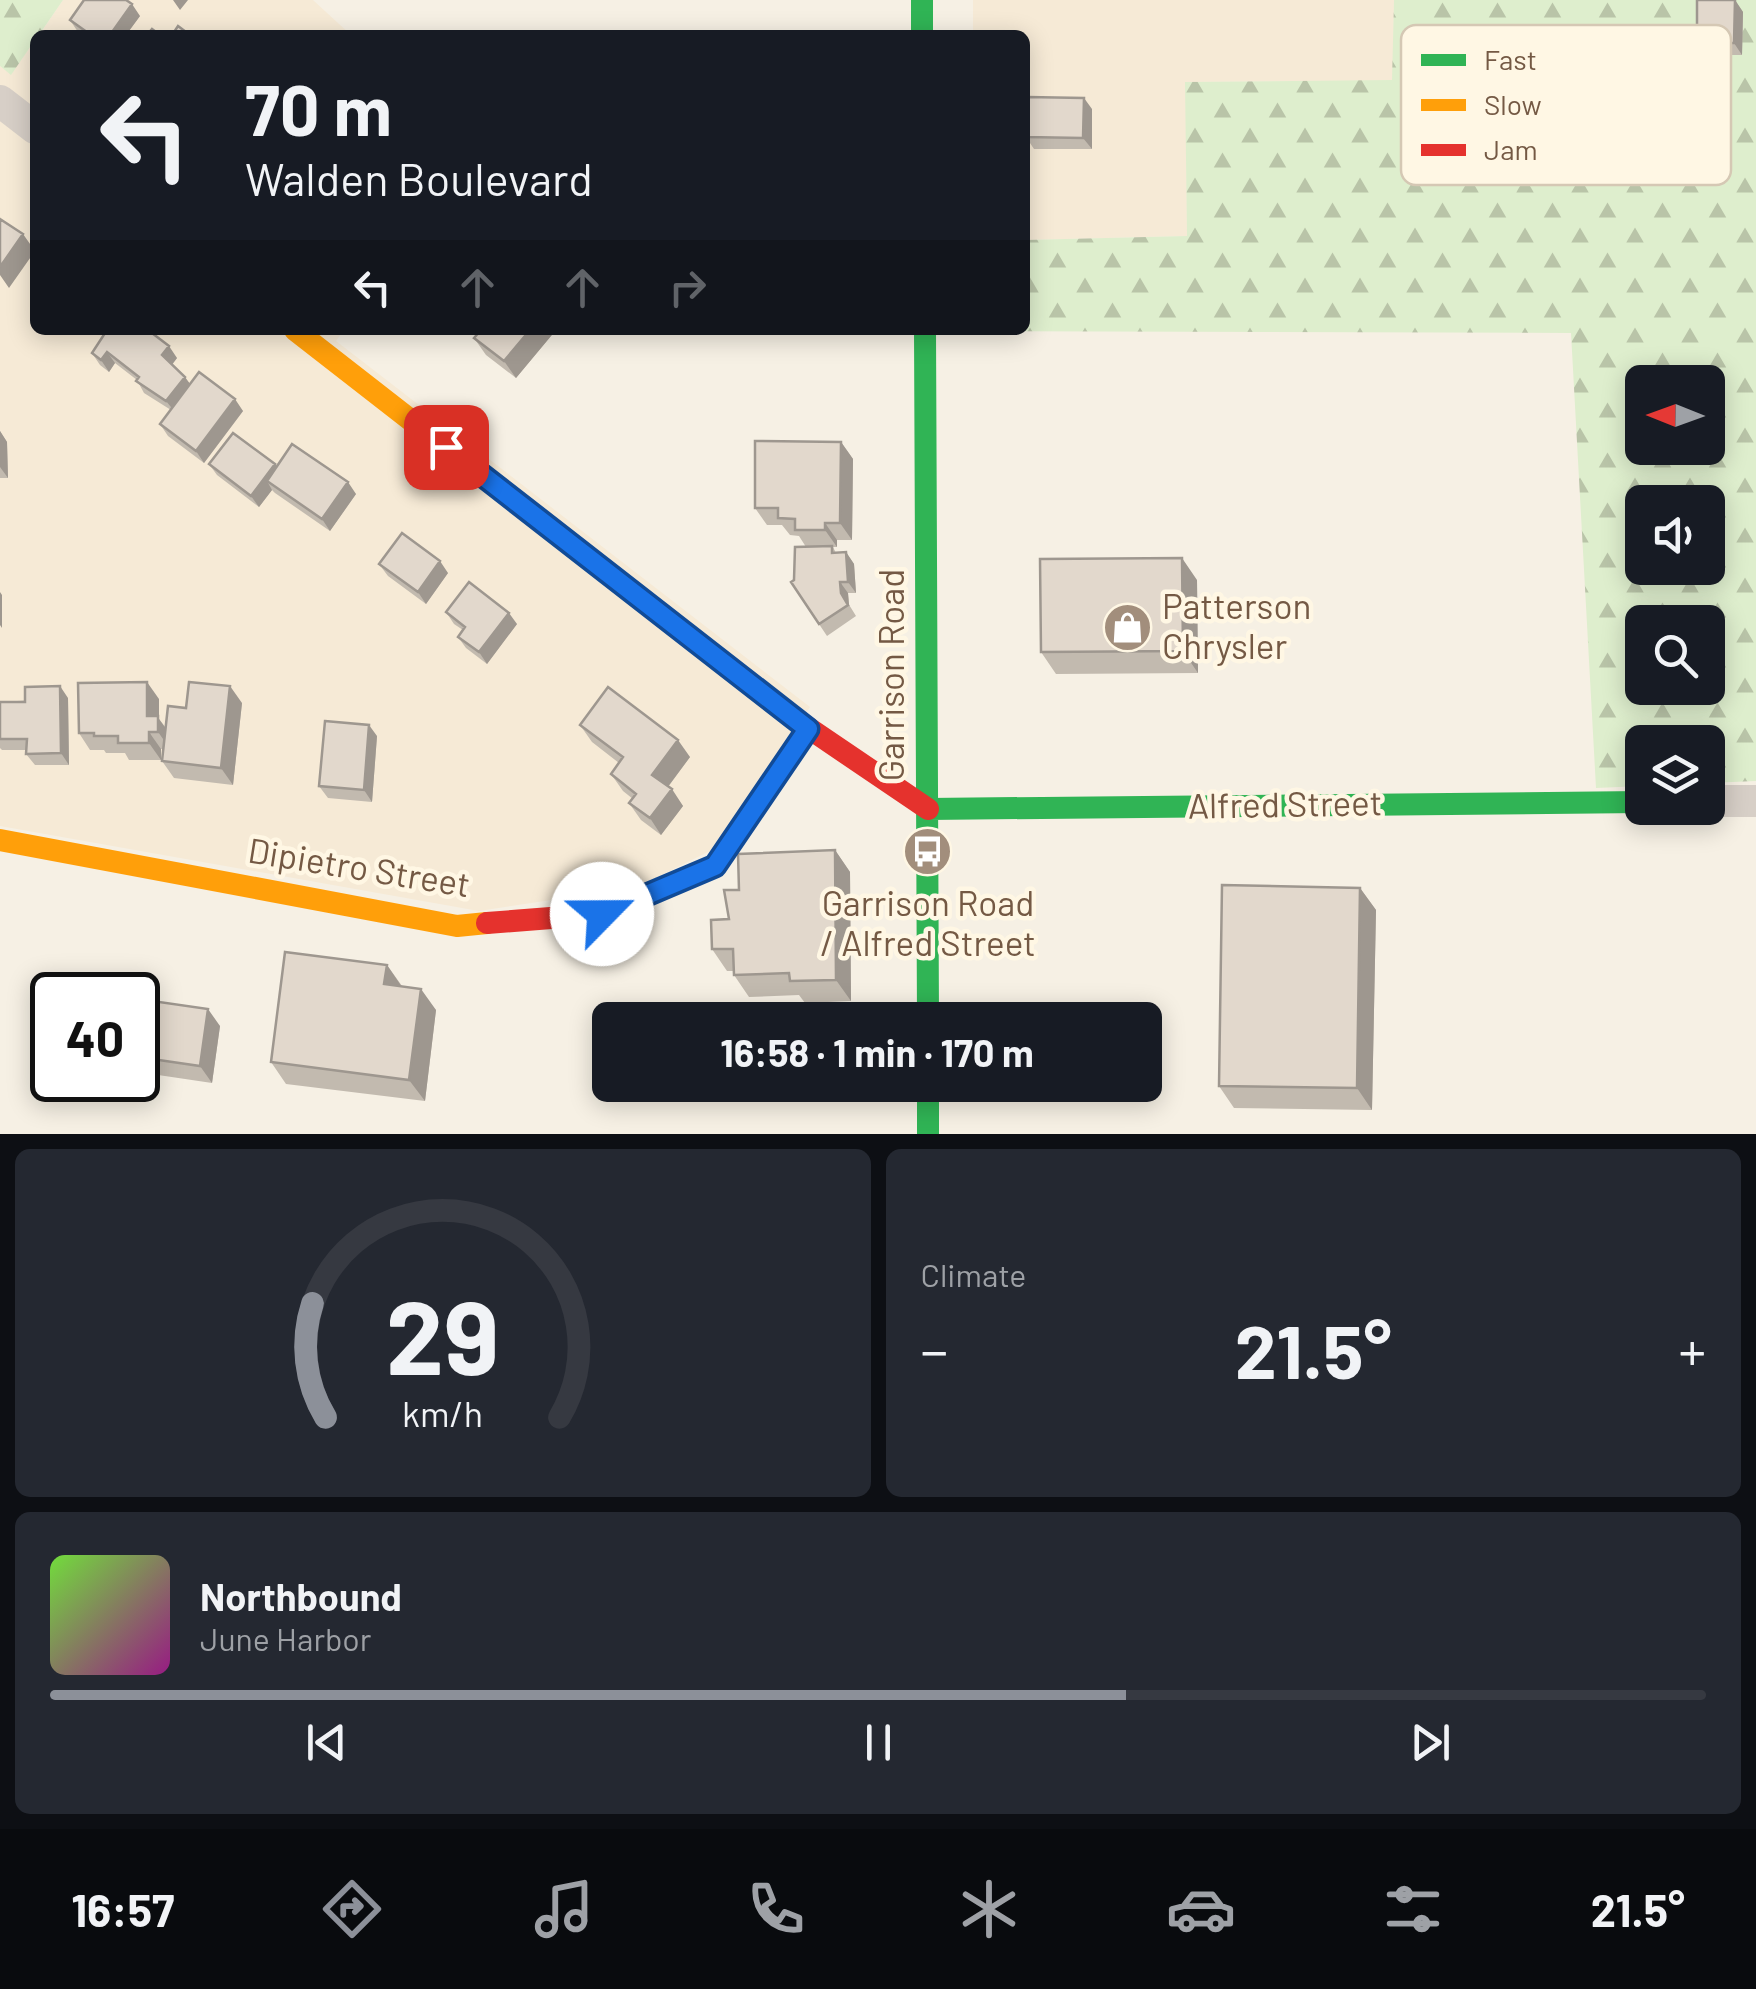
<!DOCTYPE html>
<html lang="en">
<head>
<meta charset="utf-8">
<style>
  :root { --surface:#171b24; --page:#242831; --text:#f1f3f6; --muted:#9ea1a6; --line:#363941; --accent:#8c9099 }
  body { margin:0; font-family:Barlow,sans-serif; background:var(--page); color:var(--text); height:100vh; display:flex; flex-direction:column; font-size:38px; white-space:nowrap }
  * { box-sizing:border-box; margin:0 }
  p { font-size:32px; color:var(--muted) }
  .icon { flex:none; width:55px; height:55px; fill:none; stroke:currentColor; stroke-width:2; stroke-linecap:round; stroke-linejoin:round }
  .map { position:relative; height:1134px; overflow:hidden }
  .panel { display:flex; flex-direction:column; gap:15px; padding:15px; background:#0d0f14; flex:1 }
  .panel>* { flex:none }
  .banner { position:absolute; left:30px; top:30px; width:1000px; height:305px; border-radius:15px; box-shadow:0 5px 25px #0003; background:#171b24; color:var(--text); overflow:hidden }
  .needle { width:65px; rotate:271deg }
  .controls { position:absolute; left:1625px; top:365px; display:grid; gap:20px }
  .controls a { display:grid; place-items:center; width:100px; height:100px; border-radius:15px; background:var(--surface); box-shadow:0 5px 25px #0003; font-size:50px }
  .speed { position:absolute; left:30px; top:972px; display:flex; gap:20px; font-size:50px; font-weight:700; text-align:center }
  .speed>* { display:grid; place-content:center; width:130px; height:130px; border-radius:50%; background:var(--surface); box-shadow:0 5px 25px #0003; line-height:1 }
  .speed .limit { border:5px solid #111; border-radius:15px; background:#fff; color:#111 }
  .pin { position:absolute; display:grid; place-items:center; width:85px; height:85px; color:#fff; margin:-42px; border-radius:20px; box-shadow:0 5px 15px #0006 }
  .me { position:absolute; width:110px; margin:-55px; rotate:67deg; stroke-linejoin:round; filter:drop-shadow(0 0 8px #0008) }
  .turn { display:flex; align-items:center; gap:35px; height:210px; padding:0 50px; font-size:45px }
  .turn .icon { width:130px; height:130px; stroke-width:2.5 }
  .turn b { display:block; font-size:70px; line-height:85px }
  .lanes { display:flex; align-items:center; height:95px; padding:0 50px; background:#0003; justify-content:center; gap:50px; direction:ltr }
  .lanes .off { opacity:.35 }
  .big { font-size:75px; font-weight:700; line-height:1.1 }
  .panel .card { flex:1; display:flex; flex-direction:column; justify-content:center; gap:15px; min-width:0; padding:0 35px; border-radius:15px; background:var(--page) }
  .panel .dial { align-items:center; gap:0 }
  .dial svg { height:260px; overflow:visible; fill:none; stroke:var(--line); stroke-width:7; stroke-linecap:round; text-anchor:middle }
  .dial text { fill:var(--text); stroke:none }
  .song { display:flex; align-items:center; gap:30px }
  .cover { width:120px; height:120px; border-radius:15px; background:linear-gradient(135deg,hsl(100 70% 55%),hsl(310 70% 35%)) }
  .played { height:10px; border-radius:5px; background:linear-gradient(90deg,var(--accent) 65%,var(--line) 65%) }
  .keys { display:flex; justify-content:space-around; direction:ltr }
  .heat { display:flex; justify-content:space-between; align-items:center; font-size:55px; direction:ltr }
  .panel .tiles { flex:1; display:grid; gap:15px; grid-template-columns:1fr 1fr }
  .card:last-child { grid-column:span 2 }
  .trip { position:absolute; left:592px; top:1002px; width:570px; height:100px; border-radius:15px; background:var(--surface); box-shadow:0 5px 25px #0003; font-weight:700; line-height:100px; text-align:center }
  .dock { display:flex; height:160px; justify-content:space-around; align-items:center; background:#090b0e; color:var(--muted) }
  .dock .icon { width:70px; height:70px }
  .dock .current { color:var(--accent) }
  .dock b { font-size:45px; color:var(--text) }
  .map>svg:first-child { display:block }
  .residential { fill:#f6ead6 }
  .forest { fill:url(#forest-firs); fill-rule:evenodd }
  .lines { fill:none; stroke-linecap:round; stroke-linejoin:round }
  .street { stroke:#d7cfc7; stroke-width:32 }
  .fast { stroke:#30b455; stroke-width:22 }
  .slow { stroke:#ff9f0a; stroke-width:22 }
  .jam { stroke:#e5322d; stroke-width:22 }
  .wall { fill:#c2baaf }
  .shaded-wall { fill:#9e978f }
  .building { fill:#e2d8cc; stroke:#9e978f; stroke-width:2.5 }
  .route-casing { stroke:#114b97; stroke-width:25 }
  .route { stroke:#1a73e8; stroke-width:18 }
  .labels { text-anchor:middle; stroke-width:9; stroke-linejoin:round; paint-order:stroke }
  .poi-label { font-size:35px; fill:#745944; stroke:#fff7e4; text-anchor:start }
  .street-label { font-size:35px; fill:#745944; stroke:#fff7e4 }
  .key { fill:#fff7e4; stroke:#d5c8b4; stroke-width:2.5 }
  .key-label { font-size:28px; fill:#745944 }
</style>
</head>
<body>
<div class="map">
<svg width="1756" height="1134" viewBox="0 0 1756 1134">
  <defs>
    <pattern id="forest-firs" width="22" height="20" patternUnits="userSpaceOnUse" patternTransform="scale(2.5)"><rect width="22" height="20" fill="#deeecd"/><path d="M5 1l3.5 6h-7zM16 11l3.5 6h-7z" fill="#b9c4a8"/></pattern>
  </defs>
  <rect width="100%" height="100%" fill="#f6f0e4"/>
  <path class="residential" d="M63 0H313L351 35H39Z
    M973 0H1394L1393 81 1186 82 1187 236 1025 240V35H973Z
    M35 40V330H344L336 341 810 707 716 848 637 887 479 911 0 826V66L11 74Z"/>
  <path class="forest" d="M0 0H63L39 35H35V40L11 75 0 66Z
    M1394 0H1756V781L1708 783V742H1642V786L1596 788 1571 333 973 331 1025 330V240L1187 236 1185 82 1392 80ZM1642 382H1708V448H1642ZM1642 502H1708V568H1642ZM1642 622H1708V688H1642Z"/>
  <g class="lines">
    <path class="street" d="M0 101 35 128
      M1708 801H1756"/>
    <path class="fast" d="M922 0V35
      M925 330 928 1020
      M928 809 1642 802
      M928 1085V1134"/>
    <path class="slow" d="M295 330 788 714
      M0 840 457 926 487 923"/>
    <path class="jam" d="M788 714 928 809
      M487 923 602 914 715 866 808 729"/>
  </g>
  <path class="wall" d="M1735 0 1743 12 1742 55H1705L1697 43Z
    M140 16 126 35H83L78 32 70 20Z
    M1092 109V149H1034L1026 137Z
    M107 330 177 358 172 365 190 384 243 411 204 463 168 436 160 424 171 410 144 393 137 380 115 363 109 372 100 365 92 353Z
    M556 330 516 378 486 355 474 338Z
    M0 431 7 442 8 478H0Z
    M841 442 853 459 852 540H837V547H833L836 553 846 552 854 564 856 593H848L849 605 856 616 827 636 791 582 794 580 806 547 799 536 790 535 782 525H767L755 508Z
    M209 464H275L277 467 356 494 330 531 275 493 272 490 259 507 217 475Z
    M379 564 448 573 426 604 388 576Z
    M1197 580 1198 673 1056 674 1041 652Z
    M446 612 517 624 487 664 466 648 458 637 463 630 454 624Z
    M68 698 69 765H35L26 754V750H2L0 748V702Z
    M159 699V719L166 728 186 708 242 703 233 785 174 778 162 761 163 749H161V760H129L125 753H106L104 750H90L79 733Z
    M580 725 690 757 668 787 683 806 661 835 641 820 629 803 633 799 623 791 611 774 619 763 592 742Z
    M377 736 372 802 328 798 319 786Z
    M835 850 850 872 851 1001 805 1003 799 995 749 997 734 975V971H727L712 949 729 919 739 890Z
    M1360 888 1376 910 1372 1110 1234 1108 1219 1086Z
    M387 965 402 986 436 1010 425 1101 286 1084 271 1062Z
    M138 995 220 1026 212 1083 138 1072Z"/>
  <path class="shaded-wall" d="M173 0H188L180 10Z
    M1735 0 1743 12 1742 55 1734 43Z
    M132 4 140 16 126 35H110Z
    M1084 98 1092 109V149L1083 138Z
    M23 234 35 251 9 288 0 275V267Z
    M530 330H556L516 378 504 361Z
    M169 346 177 358 170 367 162 355Z
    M107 352 115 363 109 372 101 360Z
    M185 377 193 388 175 412 166 401Z
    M235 399 243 411 204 463 196 451Z
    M0 431 7 442 8 478 0 467Z
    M841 442 853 459 852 540 840 523Z
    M275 464 283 476 267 481 272 490 259 507 251 496Z
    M348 482 356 494 330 531 322 519Z
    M825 523 837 540V547L825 530Z
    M846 552 854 564 856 593 848 582Z
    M1182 558 1197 580 1198 673 1183 651Z
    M440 561 448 573 426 604 418 592Z
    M840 582 848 593 849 605 856 616 841 593Z
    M0 592 2 595V628L0 625Z
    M509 613 517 624 487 664 479 652Z
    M147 682 159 699V719L169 733 170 749 147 716Z
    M60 686 68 698 69 765 61 753Z
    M230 686 242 703 233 785 221 768Z
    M369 725 377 736 372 802 364 790Z
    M149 732 161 749V760L149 743Z
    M678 740 690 757 664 792 652 775Z
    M672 789 683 806 661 835 650 818Z
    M835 850 850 872 851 1001 836 980Z
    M1360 888 1376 910 1372 1110 1357 1088Z
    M387 965 402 987 384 984Z
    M421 989 436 1010 425 1101 409 1080Z
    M208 1009 220 1026 212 1083 200 1066Z"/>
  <path class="building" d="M84 0H126L132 4 110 35H91L70 20Z
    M1697 0H1735L1734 43H1697Z
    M178 26 190 35H172Z
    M152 29 160 35H147Z
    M1027 97 1084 98 1083 138 1026 137Z
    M0 219 23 234 0 267Z
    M107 330H148L169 346 162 355 185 377 166 401 136 381 139 377 107 352 101 360 92 353Z
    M481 330H530L504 361 474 338Z
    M199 372 235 399 196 451 160 424Z
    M233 433 275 464 251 496 209 464Z
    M755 441 841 442 840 523H825V530H795V519L778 518V508H755Z
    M292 444 348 482 322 519 267 481Z
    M402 533 440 561 418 592 379 564Z
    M832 546V553L846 552 848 582H840L841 593 848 605 819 624 791 582 794 580 795 547Z
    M1182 558 1183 651 1041 652 1040 559Z
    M469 582 509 613 479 652 458 637 465 627 446 612Z
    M147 682V716H158V732H149V743H118V736H94V733H79L78 683Z
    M189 682 230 686 221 768 162 761 168 706 186 708Z
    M60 686 61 753 26 754 27 739H0V702H25V687Z
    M608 687 678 740 652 775 672 789 650 818 629 803 636 794 611 774 623 757 580 725Z
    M325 721 369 725 364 790 319 786Z
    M835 850 836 980 790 981 789 973 734 975 733 949H712L711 920 729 919 724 890H739L738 854Z
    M1222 885 1360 888 1357 1088 1219 1086Z
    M285 952 387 965 384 984 421 989 409 1080 271 1062Z
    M75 990 112 995H74Z
    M132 991 153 994 152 1001 208 1009 200 1066 138 1057V995H132Z"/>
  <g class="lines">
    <defs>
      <path id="route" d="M446 447 808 729 715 866 602 914"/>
    </defs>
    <use href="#route" class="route-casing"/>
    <use href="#route" class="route"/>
  </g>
  <defs>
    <symbol id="shop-disc" viewBox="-11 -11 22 22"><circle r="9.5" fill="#a28e7c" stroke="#fff7e4"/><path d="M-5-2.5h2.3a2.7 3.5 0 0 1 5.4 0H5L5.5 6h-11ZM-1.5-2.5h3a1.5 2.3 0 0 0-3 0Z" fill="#fff"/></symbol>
    <symbol id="bus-disc" viewBox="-11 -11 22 22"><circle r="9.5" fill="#a28e7c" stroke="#fff7e4"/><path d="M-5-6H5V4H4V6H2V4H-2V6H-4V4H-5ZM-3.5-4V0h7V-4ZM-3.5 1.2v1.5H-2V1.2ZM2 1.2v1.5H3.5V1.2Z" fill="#fff"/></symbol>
  </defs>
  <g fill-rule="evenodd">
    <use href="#shop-disc" x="1100" y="600" width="55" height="55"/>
    <use href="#bus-disc" x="900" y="824" width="55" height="55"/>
  </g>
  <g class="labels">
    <g class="poi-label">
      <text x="1162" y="619">Patterson<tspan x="1162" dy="40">Chrysler</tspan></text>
      <text x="928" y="916" text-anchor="middle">Garrison Road<tspan x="928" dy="40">/ Alfred Street</tspan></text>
    </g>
    <g class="street-label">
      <text transform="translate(892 675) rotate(-90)" y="12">Garrison Road</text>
      <text transform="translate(1285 805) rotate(-1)" y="12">Alfred Street</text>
      <text transform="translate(359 868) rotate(9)" y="12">Dipietro Street</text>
    </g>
  </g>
  <rect x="1401" y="25" width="330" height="160" rx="15" class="key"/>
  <rect x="1421" y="54" width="45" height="12" fill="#30b455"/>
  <rect x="1421" y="99" width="45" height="12" fill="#ff9f0a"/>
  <rect x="1421" y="144" width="45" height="12" fill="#e5322d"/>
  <g class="key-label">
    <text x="1484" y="70">Fast</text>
    <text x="1484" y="115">Slow</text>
    <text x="1484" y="160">Jam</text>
  </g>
</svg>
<div class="controls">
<a><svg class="needle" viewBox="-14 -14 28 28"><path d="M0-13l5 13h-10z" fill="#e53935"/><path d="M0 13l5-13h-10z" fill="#9ea1a6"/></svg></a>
<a><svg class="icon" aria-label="sound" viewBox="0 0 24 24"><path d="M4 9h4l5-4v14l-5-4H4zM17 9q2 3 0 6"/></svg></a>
<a><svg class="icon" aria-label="search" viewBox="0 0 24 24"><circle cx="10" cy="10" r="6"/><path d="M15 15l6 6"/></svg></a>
<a><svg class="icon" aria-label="layers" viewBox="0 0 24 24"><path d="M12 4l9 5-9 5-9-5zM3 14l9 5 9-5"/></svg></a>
</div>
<div class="speed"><div class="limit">40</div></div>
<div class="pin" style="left:446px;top:447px;background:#d93025"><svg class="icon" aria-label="arrive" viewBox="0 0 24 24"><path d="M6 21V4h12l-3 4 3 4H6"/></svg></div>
<svg class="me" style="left:602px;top:914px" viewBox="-20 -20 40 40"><circle r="19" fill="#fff"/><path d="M0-13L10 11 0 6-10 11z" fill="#1a73e8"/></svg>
<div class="trip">16:58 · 1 min · 170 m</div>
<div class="banner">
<div class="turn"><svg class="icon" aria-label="left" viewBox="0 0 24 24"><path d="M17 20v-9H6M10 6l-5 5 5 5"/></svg><div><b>70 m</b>Walden Boulevard</div></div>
<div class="lanes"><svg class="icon" aria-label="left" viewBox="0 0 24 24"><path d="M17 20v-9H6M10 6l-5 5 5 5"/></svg><svg class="icon off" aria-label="ahead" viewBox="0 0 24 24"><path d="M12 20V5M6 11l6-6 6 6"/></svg><svg class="icon off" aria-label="ahead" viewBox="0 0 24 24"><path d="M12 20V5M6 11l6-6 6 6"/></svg><svg class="icon off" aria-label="right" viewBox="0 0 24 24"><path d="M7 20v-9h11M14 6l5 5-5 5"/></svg></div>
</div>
</div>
<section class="panel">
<div class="tiles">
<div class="card dial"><svg viewBox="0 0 100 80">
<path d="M14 69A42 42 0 1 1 86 69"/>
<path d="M14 69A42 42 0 0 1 10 34" stroke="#8c9099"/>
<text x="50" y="56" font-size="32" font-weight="700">29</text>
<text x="50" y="72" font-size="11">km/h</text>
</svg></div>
<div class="card"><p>Climate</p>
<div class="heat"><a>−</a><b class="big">21.5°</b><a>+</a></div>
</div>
<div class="card">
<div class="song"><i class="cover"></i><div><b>Northbound</b><p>June Harbor</p></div></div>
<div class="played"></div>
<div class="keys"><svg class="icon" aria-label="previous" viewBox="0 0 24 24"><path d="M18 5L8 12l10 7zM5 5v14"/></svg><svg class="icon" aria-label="pause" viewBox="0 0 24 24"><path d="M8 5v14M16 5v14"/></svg><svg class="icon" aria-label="next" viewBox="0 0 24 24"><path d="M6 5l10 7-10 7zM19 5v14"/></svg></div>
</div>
</div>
</section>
<nav class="dock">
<b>16:57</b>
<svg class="icon current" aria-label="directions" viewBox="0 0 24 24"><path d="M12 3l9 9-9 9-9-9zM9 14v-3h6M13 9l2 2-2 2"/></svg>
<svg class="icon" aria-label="music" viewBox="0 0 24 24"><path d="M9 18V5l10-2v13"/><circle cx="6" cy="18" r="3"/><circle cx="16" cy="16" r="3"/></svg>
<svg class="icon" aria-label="phone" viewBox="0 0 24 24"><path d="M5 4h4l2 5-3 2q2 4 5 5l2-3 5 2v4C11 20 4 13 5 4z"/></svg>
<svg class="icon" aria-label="climate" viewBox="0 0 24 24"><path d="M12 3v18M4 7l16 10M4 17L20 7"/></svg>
<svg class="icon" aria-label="car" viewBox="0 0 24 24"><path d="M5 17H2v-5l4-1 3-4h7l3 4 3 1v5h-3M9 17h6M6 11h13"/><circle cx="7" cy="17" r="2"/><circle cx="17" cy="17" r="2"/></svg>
<svg class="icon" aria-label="filters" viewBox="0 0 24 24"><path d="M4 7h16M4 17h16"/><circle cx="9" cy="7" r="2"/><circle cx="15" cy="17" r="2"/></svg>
<b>21.5°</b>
</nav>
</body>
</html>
